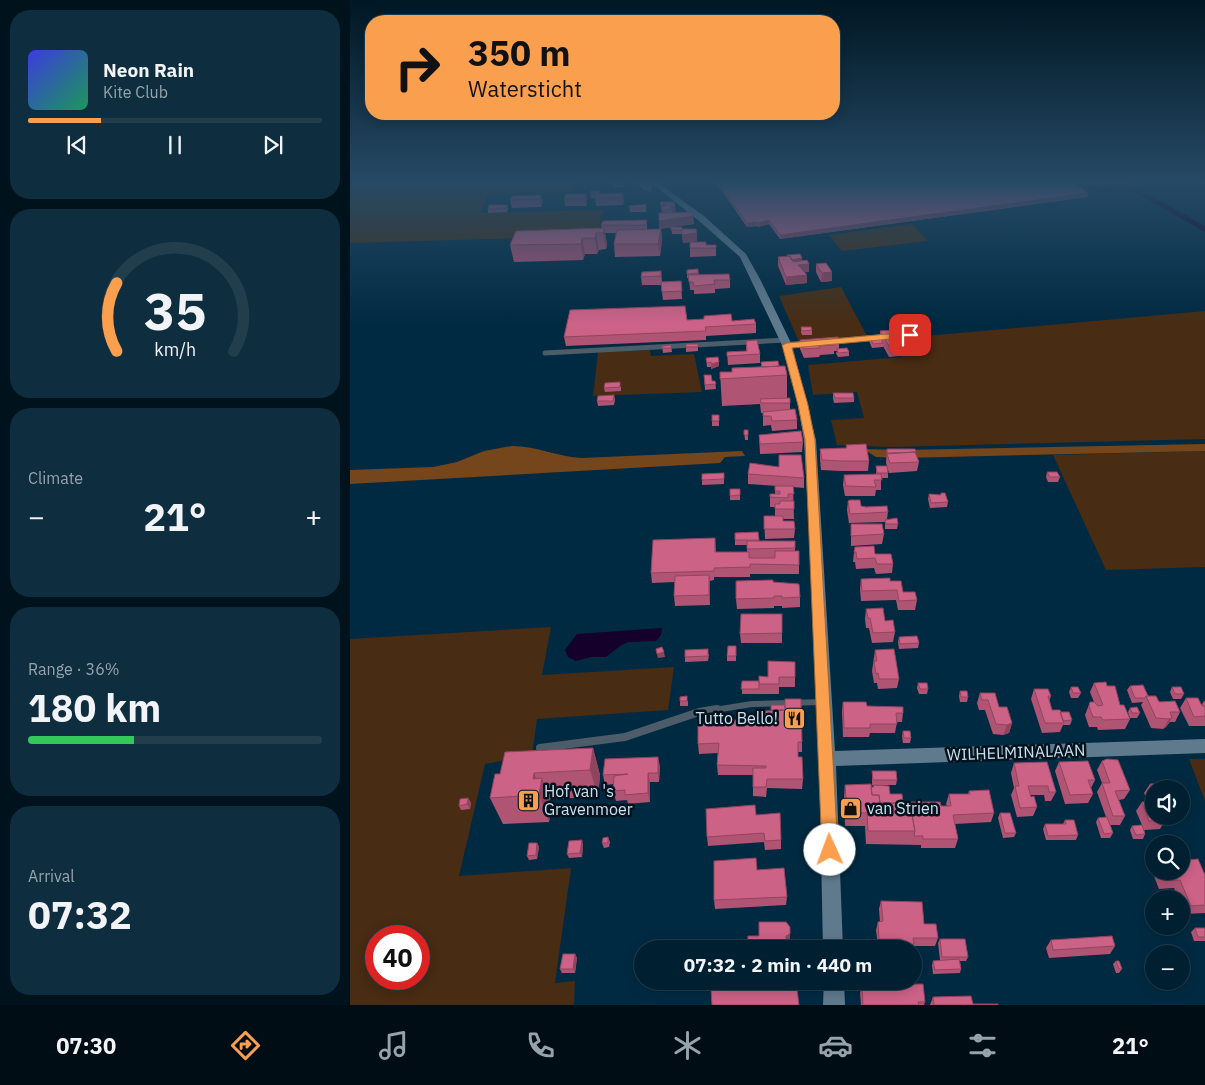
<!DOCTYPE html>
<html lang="en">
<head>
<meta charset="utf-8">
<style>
  :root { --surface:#002032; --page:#0e2d3e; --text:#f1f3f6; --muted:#95a3ac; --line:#223e4d; --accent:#fa9f4e }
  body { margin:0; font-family:"IBM Plex Sans",sans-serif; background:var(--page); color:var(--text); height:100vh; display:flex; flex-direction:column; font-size:19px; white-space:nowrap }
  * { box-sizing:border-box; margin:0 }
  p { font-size:16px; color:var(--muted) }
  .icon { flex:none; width:28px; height:28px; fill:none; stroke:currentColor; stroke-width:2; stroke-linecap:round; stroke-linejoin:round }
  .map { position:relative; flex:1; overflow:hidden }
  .sheet { display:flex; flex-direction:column; gap:10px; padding:10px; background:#00121c; width:350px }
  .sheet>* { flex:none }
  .banner { position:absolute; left:15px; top:15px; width:475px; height:105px; border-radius:20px; box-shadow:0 2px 12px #0003,0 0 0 1px var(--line); background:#fa9f4e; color:#111; overflow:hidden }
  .buttons { position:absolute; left:795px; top:780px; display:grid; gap:10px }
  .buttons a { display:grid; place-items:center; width:45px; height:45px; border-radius:50%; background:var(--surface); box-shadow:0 2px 12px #0003,0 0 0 1px var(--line); font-size:25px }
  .speed { position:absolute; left:15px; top:925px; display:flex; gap:10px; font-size:25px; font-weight:700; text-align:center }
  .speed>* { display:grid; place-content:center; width:65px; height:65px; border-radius:50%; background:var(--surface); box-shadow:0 2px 12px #0003,0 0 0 1px var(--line); line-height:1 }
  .speed .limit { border:8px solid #d22; background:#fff; color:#111 }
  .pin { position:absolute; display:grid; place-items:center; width:42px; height:42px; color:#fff; margin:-21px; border-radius:10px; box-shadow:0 2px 8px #0006 }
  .me { position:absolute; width:55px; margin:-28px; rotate:358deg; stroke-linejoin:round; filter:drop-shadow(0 0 4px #0008) }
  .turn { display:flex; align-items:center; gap:18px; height:105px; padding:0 20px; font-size:22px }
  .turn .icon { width:65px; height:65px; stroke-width:2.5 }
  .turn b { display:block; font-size:35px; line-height:42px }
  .big { font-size:38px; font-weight:700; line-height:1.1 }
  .sheet .card { flex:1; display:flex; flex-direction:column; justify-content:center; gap:8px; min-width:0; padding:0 18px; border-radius:20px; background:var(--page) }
  .sheet .dial { align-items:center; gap:0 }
  .dial svg { height:130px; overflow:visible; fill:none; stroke:var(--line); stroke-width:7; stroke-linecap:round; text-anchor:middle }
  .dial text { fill:var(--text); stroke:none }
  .song { display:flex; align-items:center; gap:15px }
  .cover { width:60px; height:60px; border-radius:8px; background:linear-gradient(135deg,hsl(240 70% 55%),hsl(150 70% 35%)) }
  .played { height:5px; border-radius:2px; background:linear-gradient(90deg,var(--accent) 25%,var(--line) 25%) }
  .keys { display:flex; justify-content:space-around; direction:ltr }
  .heat { display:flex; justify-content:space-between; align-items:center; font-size:28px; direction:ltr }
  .charge { height:8px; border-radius:4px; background:linear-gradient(90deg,#34c759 36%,var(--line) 0) }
  .trip { position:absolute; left:284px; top:940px; width:288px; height:50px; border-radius:25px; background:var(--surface); box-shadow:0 2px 12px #0003,0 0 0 1px var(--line); font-weight:700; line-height:50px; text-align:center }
  .tab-bar { display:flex; height:80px; justify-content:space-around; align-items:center; background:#000d14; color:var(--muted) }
  .tab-bar .icon { width:35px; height:35px }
  .tab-bar .on { color:var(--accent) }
  .tab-bar b { font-size:22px; color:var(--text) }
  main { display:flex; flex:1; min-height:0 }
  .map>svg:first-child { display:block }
  .green { fill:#482c13; fill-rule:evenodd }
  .forest { fill:#75461b }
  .water { fill:#14002b }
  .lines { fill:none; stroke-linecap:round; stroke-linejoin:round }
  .lane-far2 { stroke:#4c5c68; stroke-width:5 }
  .lane-far1 { stroke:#4c5c68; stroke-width:6 }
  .lane { stroke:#4c5c68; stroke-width:8 }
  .street { fill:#4c5c68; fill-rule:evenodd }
  .secondary { fill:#607a8d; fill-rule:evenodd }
  .wall { fill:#b05474 }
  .shaded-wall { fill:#90455e }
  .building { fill:#cd6287; stroke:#90455e }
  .route { fill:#fa9f4e; stroke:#a26733 }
  .labels { text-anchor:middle; stroke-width:5; stroke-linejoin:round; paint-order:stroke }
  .near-poi-label { font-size:16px; fill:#cbe0ef; stroke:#03121c; text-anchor:start }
  .near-street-label { font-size:16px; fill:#cbe0ef; stroke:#03121c }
</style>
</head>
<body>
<main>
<section class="sheet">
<div class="card">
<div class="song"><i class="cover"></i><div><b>Neon Rain</b><p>Kite Club</p></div></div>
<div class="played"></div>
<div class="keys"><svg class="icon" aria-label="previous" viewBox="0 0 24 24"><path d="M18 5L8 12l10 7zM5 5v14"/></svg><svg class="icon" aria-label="pause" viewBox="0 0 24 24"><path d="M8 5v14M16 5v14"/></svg><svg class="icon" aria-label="next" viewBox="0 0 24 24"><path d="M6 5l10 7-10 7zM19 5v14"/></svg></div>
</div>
<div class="card dial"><svg viewBox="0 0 100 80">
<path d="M14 69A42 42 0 1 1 86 69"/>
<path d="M14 69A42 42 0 0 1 14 27" stroke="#fa9f4e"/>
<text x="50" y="56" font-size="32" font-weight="700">35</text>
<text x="50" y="72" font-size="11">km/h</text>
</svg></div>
<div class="card"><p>Climate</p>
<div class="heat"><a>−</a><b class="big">21°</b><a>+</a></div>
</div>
<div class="card"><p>Range · 36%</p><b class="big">180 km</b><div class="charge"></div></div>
<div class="card"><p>Arrival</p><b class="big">07:32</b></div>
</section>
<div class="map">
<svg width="855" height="1005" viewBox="0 0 855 1005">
  <rect width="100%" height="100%" fill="#002a42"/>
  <path class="green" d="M0 183H234H225L222 192 138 195 130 213 253 210 247 236 0 243Z
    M562 224 578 241 492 251 479 235Z
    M491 287 517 336 449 342 429 296Z
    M855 311V439L541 447 487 445 481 420 514 418 507 392 463 395 458 365 552 357 543 339Z
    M300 350 301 356 344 354 352 392 243 396 248 352Z
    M855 451V567L756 570 703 455Z
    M201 627 192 675 324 667 318 710 187 719 182 755 135 764 109 876 221 868 205 983 225 981 224 1005H0V639ZM26 936H69V979H26Z
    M839 759H855V801Z"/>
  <path class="forest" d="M855 444V451L551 458 526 457 513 449 550 450Z
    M162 446C187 446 208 457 232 458L392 451 395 456 375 457 370 463 0 484V470L83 467 107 462 134 451Z"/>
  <path class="water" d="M728 183H760L773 190C756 193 744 193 728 183Z
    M768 183H778L855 226V232Z
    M312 628 311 635 306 641 278 642 270 646 256 657H241L226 661 218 657 215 650 227 634Z"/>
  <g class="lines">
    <path class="lane-far2" d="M195 353 435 340"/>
    <path class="lane-far1" d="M358 711 402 704 472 702"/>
    <path class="lane" d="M190 748 275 737 349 712 367 709"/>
    <path class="street" d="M560 332 564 335 563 337 437 348 433 345 437 342Z"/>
    <path class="secondary" d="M301 183H308L354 216 396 254 411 281 442 345 466 440 485 751 855 739V753L486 766 493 949H473L469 759 459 528 454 440 448 405 432 345 390 257 348 220Z
      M474 981H494L495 1005H473Z"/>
  </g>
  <path class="wall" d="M263 183H274V187H263Z
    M289 183H302V190L296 191 289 185Z
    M366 183H722L738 193 737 197 430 239 419 224 408 227 407 226 397 227Z
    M249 193H273L274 201 273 205 246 206 245 198H241L240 194Z
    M236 194 237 202 236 206H215L214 199Z
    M191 195 193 203 191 207 162 208 160 200Z
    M310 202 325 206V212L344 224 309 229V221L312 213Z
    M157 205 158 209 157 212 138 213V209Z
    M279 206 296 208V212H280Z
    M297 220V229H311L312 241 310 256 265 257 264 244 266 233H255L257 244 256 249 249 250 247 254H235L233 260 164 262 160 245 252 229 251 225Z
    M321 227 332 229 347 241 333 243 332 234H322Z
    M356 245H366V256L340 257V248Z
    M437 255 459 264V272H455L457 283 436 285 428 266V257H437Z
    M466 264 482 281 471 282 466 272Z
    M348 269 349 275 380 280V288L365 289V293L344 294V290H340L339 278H337V270Z
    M311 271 312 282 331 281 332 299 313 300 311 285H292L291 277Z
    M337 320 382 321 406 324V333L356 336V340L216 346 214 337Z
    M451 327 462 330V335H452L451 332Z
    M530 331 551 347 550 356 539 357 533 346V347L522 348 519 341 520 337 530 336Z
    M450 340 489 342V349L499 352V356L488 357 486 353 487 351H484V354L470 355 469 357 454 358 450 349Z
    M396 341 410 354V363L378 365 377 352 396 351Z
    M336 344H348V351L336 352Z
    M321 345 322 352 313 353 312 346Z
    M554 346 575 349V353L556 354 554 351Z
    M356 358 369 362V366L361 369V367H357Z
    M411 362 429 366 437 375V398L440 403V410L447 420V429L422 431 421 425 413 426V413H411L410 404 372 406 370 372H382L411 367Z
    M354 375 362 381H365L366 389 355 390Z
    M271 387V391L255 392 254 388Z
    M483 393 504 398V402L484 403 483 398Z
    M264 395 265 400 264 405 248 406 247 401Z
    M362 415H369V426H362Z
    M394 430H398V440H395Z
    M409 435 453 442 452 452 410 454Z
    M496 445 519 461 518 471H491L471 470 470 459V449L496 448Z
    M537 449 566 452V455L569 462 567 471 539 473 537 467 538 473V478H531V490H526L525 496H495L493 485 494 475H526V466H537L536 463Z
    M429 455 454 478V488L443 487 444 519H433V521L445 529 444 538 415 539 414 516H425V507H420V494H425V486H429L398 484V474L429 467Z
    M697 472 710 477 708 482H698L696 477Z
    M374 473V484L352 485V474Z
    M390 489V500H380V496Z
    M591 493 598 502 597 507 580 508 578 499 579 494 590 495Z
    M498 501 511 506 538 512 537 519 548 524 547 529H535V522L499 523 497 510Z
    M501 524 534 534 532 544 501 546Z
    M408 532 409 541H445V551L449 565V574H400V577H364V580L360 581V605L325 606 324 596 325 582 302 583 301 573 365 538 366 552H397V545H385V533Z
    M504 552 525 554 543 564 542 573 526 574 524 568 506 569 505 562H503Z
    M511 579 540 581 553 592 567 600 565 610H548L546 600 511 601 510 589Z
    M423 582 450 597V607L432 608V606H424V608L387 609 386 599Z
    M516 609 545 632 543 642 522 643 519 628H516L515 619Z
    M432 614V643H391L390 634Z
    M549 637 569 643 568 648 549 649 548 642Z
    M525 650 549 679 547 688 528 689 527 683H524L522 671Z
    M386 651V661H377V656Z
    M359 654 358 661 335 662V657Z
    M445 662V687H429V694H392V681H409Z
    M568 683 578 689 577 694H569L567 688Z
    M744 683 757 686 780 719 775 729 748 730 747 727H739L735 715 740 702H744L740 692Z
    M780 686 830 712 825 722H820L816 727 813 729 801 728 791 705 793 702 782 703 777 690Z
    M721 687 731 693 728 698H721L719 692Z
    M822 687 834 694 831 699H823L820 692Z
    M684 689 701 696 699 701 702 710 710 712 722 720 720 725H713L710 732 692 733 681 699Z
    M610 691 618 697 617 702H610L609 696Z
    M630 693 649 707 662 723 659 733 653 735 643 734 635 710H629L627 703Z
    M836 698 852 705 853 702 855 701V726H839L830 708Z
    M330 701H338V706H330Z
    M493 702 553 713 552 722H547L545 733H520L519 737H493L492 711Z
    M780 708 790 713 787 718H780L778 712Z
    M348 721 452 742V752H448V757L453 779 452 789 417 788 416 797 403 796V775H368L367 765 368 753 349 754 348 744Z
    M553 731 561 738 560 743H553L552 736Z
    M243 748 250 775 248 797 199 799 202 805 199 822 153 824 140 798 150 774Z
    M752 761 780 790 774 799 769 800 775 816 770 825H760L763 833 760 838H751L746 822 748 818 756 817 747 792 752 783 747 770Z
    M697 762 706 792 701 801H695L694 795H680L687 807 683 816 667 817 661 795 664 788 661 773 664 763Z
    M709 762 745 780 741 788 743 794 738 803 715 804 705 771Z
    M310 766 309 782H300V802L278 804 277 800 266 801 263 791 264 784 255 785 253 775Z
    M522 771 547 780 546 785H522Z
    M800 784 804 789V816H818L810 829 794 830 795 834 793 839H783L780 830 782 826 792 825 786 811 792 802H798L794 793Z
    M495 785 521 787 540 794 553 802 591 806H597L596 804 599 794H618L619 791 644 813 641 822 605 824 608 839 605 848H571V845L516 844 515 826H495L494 798Z
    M118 798 121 803 120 809 111 810 109 806Z
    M650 813 666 833 664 837 653 838 648 818Z
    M406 815 431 840V849L415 850 414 842 358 846 357 837Z
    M715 820 728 835 726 840H696L693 829 695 824H713Z
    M258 837 260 842 259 847 254 848 252 843Z
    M187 843 189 847 187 859 179 860 177 856Z
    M233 844 232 857 219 858 217 854Z
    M804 860V871H831L838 860 854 873H855V913L834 914 831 906V899H828L824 888 809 889 800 866Z
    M407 870 437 897 436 905 365 909 364 900Z
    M531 901 574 924 588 938 585 946H563L562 949H549V947H528L526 930 528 922H530L529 909Z
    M845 928H855V941H844L841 932Z
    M590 939 618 957 616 961H610L611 969 610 973 583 974 582 965 583 961 590 960 588 943Z
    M701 940 765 946 760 954 699 958 696 948Z
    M440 942 436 944V949H397Z
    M225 954 227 958 225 973H212L210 969Z
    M766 961 772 969 769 973H766L763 964Z
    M512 985 575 1002 574 1005H511L510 993Z
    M583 997 623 1004 648 1005H580Z"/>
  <path class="shaded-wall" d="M295 183H302V190L296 191Z
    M273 193 274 201 273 205 272 197Z
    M738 193 737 197 430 239V235Z
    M236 194 237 202 236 206 235 198Z
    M191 195 193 203 191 207 190 199Z
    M321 206H325L326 214H322Z
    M343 212 344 224 309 229V221Z
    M419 220V224L408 227V223Z
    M407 222V226L397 227V223Z
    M254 228 257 244 256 249 253 233Z
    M311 229 312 241 310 256 308 244Z
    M246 233 249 250 247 254 245 238Z
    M347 233V241L333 243 332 235Z
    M232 238 235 254 233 260 231 244Z
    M452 258V262L439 264V260Z
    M459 264V272L448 273V265Z
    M482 272V281L471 282 472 273Z
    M457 275V283L436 285V277Z
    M369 362V366L361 369V364Z
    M359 575 360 585V605L359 595Z
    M314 652 315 657 308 658 307 654Z
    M822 718 816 727 813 729 819 719Z
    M662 723 659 733 653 735 657 725Z
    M243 748 250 775 248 797 240 770Z
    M308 757 310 766 309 782 308 773Z
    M184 773 190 787 192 778 202 805 199 822 189 795 183 779Z
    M298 773 300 782V802L298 793Z
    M118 798 121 803 120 809 117 804Z
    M232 840 233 844 232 857 230 853Z
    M187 843 189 847 187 859 186 855Z
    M440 934V942L436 944V936Z
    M225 954 227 958 225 973 223 969Z"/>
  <path class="building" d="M368 183H722L738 193 430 235 419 220 408 223 407 222 397 223Z
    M241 191H249L248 194H240Z
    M273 193 272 197 245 198 246 194Z
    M216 194H236L235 198 214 199Z
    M191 195 190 199 160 200 162 196Z
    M310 202H324L325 206H321L322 209 312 210 311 206H315V204L311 205Z
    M296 204V208H279V206Z
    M139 205H157L156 208 138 209Z
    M343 212V216L309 221V213Z
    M297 220 296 225H251L253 221Z
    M321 227H332V230H321Z
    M254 228 253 233H246L245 238H232L231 244 160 245 166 231Z
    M311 229 308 244H264L267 230Z
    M332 229H346L347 233 332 235Z
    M340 242H356V245H366V248H340Z
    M450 254 452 258 441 260 440 256H437V255Z
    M440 256 443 262 457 260 459 264 448 265 457 275 436 277 428 257Z
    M476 263 482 272 472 273 466 264Z
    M348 269V273L337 274V270Z
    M311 271V276L291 277 292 272Z
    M379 274 380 280H364L365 284 344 286 343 282H339L338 275Z
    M331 281 332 291 312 292 311 282Z
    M335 306 337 320 354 319V316L381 314 382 321 404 319 406 324 355 327 356 331 214 337 220 310Z
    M451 327H461L462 330 452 331Z
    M544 330 551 347 540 348 530 331Z
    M530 336 533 343 523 344 520 337Z
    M488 337 489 342H483L485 345 469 346 470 348 454 349 450 340Z
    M407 340 410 354 377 356V352L397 351 396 341Z
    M336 344H348V347H336Z
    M321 345V348H312V346Z
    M573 345 575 349 556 350 554 346Z
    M497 348 499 352 488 353 487 349Z
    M368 357 369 362 361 364V362L357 363 356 358Z
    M428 361 429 366 412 367 411 362Z
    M435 366 437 375 370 379V372H382V368Z
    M354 375H361L362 381H365L366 384 355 385Z
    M270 382V387L254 388 255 383Z
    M483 393H503L504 398H485Z
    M264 395 263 401H247L248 396Z
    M440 398V403H411L410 399Z
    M445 409 447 420 422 421 421 416H413V412Z
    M362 415H369V421H362Z
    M394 430H398V435H394Z
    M451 431 453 442 410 444 409 435Z
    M516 444 519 461H491L472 460 470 449 497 448 496 445Z
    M537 449H565L566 452 537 453Z
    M565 452 569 462 540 463 537 454Z
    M429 455H451L454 478 398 474 400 463 429 467Z
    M526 466H537L538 473H527Z
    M697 472H707L710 477H700Z
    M374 473V479L352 480V474Z
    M531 474 532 480H524L526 487 496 486 494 475Z
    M425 486H443L444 494H438V498L420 497V494H430V491H425Z
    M380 489H390V495L380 496Z
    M591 493H595L598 502 581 503 579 494 591 495Z
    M500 500H510L511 506 516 507 537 506 538 512 500 514 498 501Z
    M430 501H444V509H425V504H430Z
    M414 516H433V521H444L445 529H414Z
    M547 518 548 524H536L535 520Z
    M501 524H532L534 534 501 536Z
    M408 532 409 540H385V533Z
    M365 538V552H399V558H425V551H449V565L400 564V567L364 568V571L301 573 303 540Z
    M397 541H445V548L397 549Z
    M524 546 525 554H541L543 564H527L525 558 507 559 506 552H504L505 547Z
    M359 575V595L324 596 325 576Z
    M540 578V581H551L553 592H565L567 600 549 601 547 590 512 591 511 579Z
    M423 580V582L449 584 450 597 432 598V596H424V598L386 599V581Z
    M533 608 535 621 543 620 545 632 523 633 520 618H518L516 609Z
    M391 614H432V633L390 634Z
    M567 636 569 643 550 644 549 637Z
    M378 646H386V656H377Z
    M312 647 314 652 307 654 306 649Z
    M358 649V656L335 657V650Z
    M544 649 549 679H529L528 673 526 674 524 661H527L525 650Z
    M418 661 445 662V677H429V684H409V676L418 677Z
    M392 681H409V689H391Z
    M756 682 757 686H765L770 705H774L780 719 753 720 751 717H743L739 706 740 702H744L748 706 753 705 744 683Z
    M568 683H577L578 689H570Z
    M793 685 798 696H796L795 698H785L780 686Z
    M721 687H728L731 693H723Z
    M822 687H831L834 694H825Z
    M684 689H698L701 696H698L702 710H710L714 723H695Z
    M610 691H617L618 697H611Z
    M630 693H645L649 707H657L662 723 657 725 646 724 638 700H632Z
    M337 696V701H330V697Z
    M796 696H806L809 702 825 701 830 712H820L822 718 819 719 806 718Z
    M836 698H848L852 706H855V716L844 717Z
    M435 699H451L452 742H448V757H452L453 779H417L416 787H403V768H416V766L367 765 369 743 348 744V721L415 719V711L435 710Z
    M493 702H516L517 706 553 707V713H546L547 724H520V728H494Z
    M421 705H435V710H421Z
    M787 707 790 713H782L780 708Z
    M710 712H719L722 720 713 721Z
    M553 731H560L561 738H554Z
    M243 748 240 770 184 773 183 779 192 778 189 795 140 798 145 774H150L155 752Z
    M308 757V773H298V793L275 795V790L263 791 264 776 278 774 253 775 255 759Z
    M757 759 768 760 780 790 765 791 775 816H763L752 783H760L752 761Z
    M738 761 745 780H738L743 794 720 795 709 762Z
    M697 762 706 792H699L698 786H678L681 797 684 796 687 807 670 808 665 786H669L664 763Z
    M522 771H546L547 780H523Z
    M823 783 825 789H804V794L800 784Z
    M521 784 522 795H529L530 803H547L549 815H562L565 831H518L517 813 497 812 495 785Z
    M523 785 539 786 540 794H552L553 802H590L591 806H601L599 794H620L619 791 639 790 644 813 603 815 608 839H573V836H564L565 831 562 815H549L547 803H530L529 795H522L521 787H524Z
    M118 798 117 804 109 806 110 799Z
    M792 802H804V816H814L816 820 799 821Z
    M405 805 406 815 430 813 431 840 415 841 414 833 357 837 356 809Z
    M650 813H660L666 833H655Z
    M757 817 763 833 754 834 748 818Z
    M715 820H724L728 835 698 836 695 824H716Z
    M792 825 795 834 786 835 782 826Z
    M258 837V843H252L253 838Z
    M232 840 230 853 217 854 219 841Z
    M179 843H187L186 855 177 856Z
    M831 855H836L838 860 848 859 854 873H855V905L841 906 830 880 815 881 811 871H831Z
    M406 858 407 870 434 868 437 897 364 900V861Z
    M531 901 572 902 574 924H586L588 938H563L564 944 552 945 551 939H529L528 922 533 921Z
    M409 922H436L440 927V934L436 936V947L414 946V949H397L398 936H409Z
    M845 928H855V937H848Z
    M762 936 765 946 703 950 701 940Z
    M590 939H615L618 957H592Z
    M370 940V949H339V942Z
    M394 944V949H374V945Z
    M213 954H225L223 969H210Z
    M609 959 611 969 585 970 583 961Z
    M766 961H769L772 969H769Z
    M420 981H446L449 1005H362L361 990Z
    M573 984 575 1002H568L569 1005H513L512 985Z
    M621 996 623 1004H648V1005H584L583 997Z"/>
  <linearGradient id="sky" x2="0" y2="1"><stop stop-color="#001724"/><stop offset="0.56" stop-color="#264a65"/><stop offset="1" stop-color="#264a65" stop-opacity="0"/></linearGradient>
  <rect width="855" height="324" fill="url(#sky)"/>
  <path class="route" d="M560 332 563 333V337L442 348 458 405 465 440 488 850 486 855 480 858 474 855 472 850 455 440 448 405 432 345 437 343Z"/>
  <defs>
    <symbol id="restaurant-square" viewBox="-11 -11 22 22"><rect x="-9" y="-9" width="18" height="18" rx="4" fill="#fa9f4e" stroke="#03121c"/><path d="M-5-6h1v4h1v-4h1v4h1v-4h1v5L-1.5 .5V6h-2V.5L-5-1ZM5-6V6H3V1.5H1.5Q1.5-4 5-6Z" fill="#111"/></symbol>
    <symbol id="building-square" viewBox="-11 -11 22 22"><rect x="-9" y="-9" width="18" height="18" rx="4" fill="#fa9f4e" stroke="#03121c"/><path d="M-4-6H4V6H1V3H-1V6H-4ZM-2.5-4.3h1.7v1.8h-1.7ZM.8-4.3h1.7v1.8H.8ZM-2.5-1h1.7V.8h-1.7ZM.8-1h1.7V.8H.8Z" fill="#111"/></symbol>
    <symbol id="shop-square" viewBox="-11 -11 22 22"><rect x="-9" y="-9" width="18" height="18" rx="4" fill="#fa9f4e" stroke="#03121c"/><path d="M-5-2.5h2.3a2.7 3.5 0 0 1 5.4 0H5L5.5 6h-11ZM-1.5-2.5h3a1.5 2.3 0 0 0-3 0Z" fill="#111"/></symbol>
  </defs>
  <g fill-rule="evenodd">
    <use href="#restaurant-square" x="432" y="706" width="25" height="25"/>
    <use href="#building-square" x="166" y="788" width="25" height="25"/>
    <use href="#shop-square" x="488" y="796" width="25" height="25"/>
  </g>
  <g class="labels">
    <g class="near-poi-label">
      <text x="428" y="724" text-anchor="end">Tutto Bello!</text>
      <text x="194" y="797">Hof van 's<tspan x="194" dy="18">Gravenmoer</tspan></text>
      <text x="517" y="814">van Strien</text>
    </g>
    <g class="near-street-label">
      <text transform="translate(666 752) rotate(-2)" y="6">WILHELMINALAAN</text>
    </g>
  </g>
</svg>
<div class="buttons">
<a><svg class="icon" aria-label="sound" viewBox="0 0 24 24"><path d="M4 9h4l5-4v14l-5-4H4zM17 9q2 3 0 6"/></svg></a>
<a><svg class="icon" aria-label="search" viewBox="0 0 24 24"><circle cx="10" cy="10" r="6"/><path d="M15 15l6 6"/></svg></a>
<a>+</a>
<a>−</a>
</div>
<div class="speed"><div class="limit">40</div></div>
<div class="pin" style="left:560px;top:335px;background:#d93025"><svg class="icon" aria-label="arrive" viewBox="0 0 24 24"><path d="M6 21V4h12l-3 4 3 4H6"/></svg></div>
<svg class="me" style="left:480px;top:850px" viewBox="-20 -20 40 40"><circle r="19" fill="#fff"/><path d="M0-13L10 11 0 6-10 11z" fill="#fa9f4e"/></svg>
<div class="trip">07:32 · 2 min · 440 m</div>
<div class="banner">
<div class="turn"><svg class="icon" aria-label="right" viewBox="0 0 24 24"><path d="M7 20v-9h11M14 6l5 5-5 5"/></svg><div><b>350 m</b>Watersticht</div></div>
</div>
</div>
</main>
<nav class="tab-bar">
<b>07:30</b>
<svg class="icon on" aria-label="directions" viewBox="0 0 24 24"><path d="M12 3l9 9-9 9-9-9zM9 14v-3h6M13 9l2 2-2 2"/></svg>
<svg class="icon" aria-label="music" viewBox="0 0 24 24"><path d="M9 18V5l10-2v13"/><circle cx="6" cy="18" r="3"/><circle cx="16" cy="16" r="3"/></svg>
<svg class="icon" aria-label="phone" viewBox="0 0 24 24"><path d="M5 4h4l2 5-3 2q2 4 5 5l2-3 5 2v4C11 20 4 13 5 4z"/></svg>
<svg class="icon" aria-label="climate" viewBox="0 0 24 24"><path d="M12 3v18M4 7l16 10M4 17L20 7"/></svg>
<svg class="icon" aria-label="car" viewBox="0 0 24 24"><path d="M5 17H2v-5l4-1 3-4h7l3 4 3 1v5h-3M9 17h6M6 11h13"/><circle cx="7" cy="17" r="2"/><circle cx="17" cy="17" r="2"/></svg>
<svg class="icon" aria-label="filters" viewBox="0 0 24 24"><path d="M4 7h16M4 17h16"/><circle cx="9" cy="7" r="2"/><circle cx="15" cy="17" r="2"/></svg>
<b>21°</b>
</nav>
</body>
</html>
